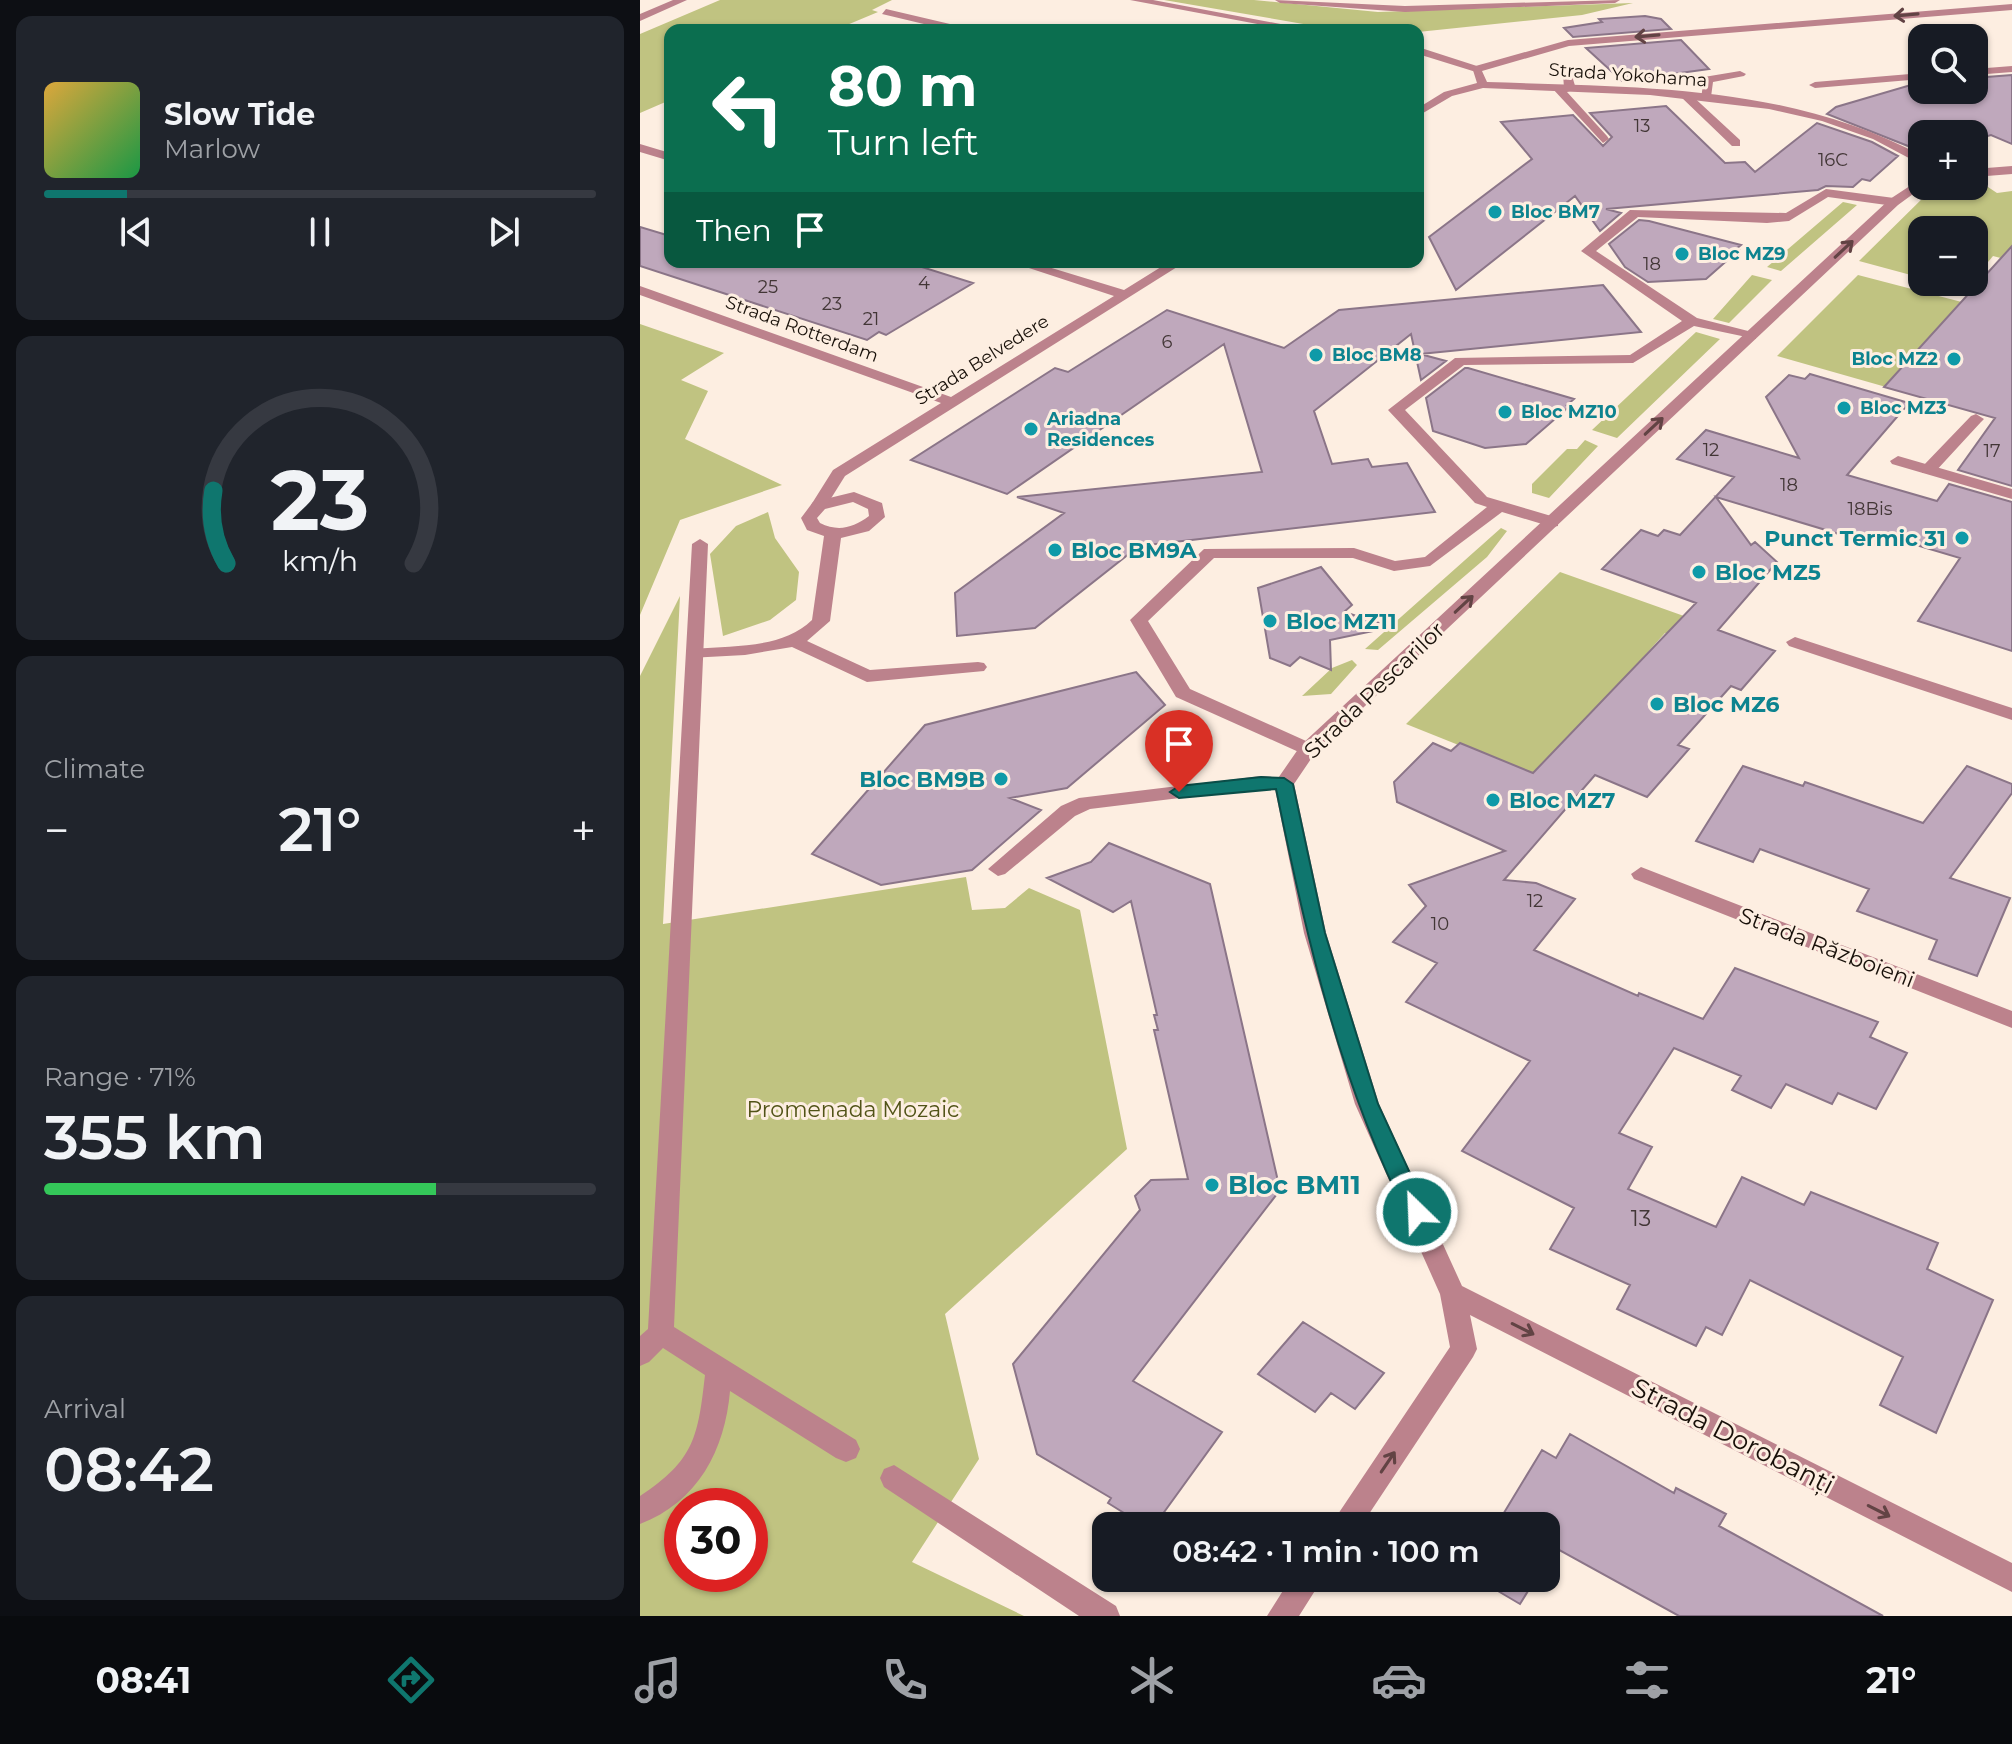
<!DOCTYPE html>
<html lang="en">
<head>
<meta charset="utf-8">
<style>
  :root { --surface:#171b24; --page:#20242c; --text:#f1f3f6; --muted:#9ea1a6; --line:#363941; --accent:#0f766e }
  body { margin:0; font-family:Montserrat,sans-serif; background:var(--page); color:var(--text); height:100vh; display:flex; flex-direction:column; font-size:30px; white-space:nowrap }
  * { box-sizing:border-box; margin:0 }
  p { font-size:26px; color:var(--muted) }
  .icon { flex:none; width:44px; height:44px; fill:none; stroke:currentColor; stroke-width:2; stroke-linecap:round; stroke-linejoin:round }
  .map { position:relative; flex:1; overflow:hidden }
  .panel { display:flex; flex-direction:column; gap:16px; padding:16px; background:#0d0f14; width:640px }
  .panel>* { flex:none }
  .top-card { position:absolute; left:24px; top:24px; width:760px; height:244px; border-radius:16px; box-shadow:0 2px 6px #0004; background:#0b6e4f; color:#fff; overflow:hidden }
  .controls { position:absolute; left:1268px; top:24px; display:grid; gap:16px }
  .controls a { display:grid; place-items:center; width:80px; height:80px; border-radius:16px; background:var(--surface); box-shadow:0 2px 6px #0004; font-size:40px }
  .speed { position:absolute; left:24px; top:1488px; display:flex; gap:16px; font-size:40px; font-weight:700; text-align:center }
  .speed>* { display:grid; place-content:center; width:104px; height:104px; border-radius:50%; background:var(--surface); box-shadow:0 2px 6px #0004; line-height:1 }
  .speed .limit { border:12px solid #d22; background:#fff; color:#111 }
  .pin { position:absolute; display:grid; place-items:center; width:68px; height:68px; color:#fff; margin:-82px -34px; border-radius:50% 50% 50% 0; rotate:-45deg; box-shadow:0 0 8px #0007 }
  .pin .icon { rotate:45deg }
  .me { position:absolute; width:88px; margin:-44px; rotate:336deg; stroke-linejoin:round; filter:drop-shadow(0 0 6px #0008) }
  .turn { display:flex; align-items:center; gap:28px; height:168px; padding:0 32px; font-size:36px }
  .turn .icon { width:104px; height:104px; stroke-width:2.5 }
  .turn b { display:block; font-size:56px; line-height:68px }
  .then { display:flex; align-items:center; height:76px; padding:0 32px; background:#0003; gap:16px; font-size:30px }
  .big { font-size:60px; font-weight:600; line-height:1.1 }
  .panel .card { flex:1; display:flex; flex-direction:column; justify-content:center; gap:12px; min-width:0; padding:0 28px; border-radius:16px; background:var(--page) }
  .panel .dial { align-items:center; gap:0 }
  .dial svg { height:208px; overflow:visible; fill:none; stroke:var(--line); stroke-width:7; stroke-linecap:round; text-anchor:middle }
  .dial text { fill:var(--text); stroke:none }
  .song { display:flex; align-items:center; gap:24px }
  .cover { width:96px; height:96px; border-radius:12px; background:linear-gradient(135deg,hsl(40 70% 55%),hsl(140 70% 35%)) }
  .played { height:8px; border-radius:4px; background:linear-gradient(90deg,var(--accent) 15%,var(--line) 15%) }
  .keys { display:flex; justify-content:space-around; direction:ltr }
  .heat { display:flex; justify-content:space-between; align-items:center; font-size:44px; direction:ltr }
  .charge { height:12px; border-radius:6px; background:linear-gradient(90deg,#34c759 71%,var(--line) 0) }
  .trip { position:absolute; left:452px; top:1512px; width:468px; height:80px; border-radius:16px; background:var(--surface); box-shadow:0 2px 6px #0004; font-weight:600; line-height:80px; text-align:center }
  .dock { display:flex; height:128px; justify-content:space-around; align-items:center; background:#090b0e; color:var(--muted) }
  .dock .icon { width:56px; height:56px }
  .dock .active { color:var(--accent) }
  .dock b { font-size:36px; color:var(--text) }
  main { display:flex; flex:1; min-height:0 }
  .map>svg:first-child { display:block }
  .green { fill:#c0c381; fill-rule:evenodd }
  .building { fill:#bfa8bc; stroke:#8b7588; stroke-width:2 }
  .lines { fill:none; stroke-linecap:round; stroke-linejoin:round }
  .lane { fill:#bc828c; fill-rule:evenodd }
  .street { fill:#bc828c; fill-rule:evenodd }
  .oneway { stroke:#624344 }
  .route { fill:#0f766e; stroke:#0a4d48; stroke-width:2 }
  .culture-dot { fill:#0f9aa8; stroke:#fdeee1; stroke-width:3 }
  .labels { text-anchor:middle; stroke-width:6; stroke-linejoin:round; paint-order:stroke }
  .far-street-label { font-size:18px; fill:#181009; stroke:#fdeee1 }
  .number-label { font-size:18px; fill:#423636 }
  .far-culture-label { font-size:18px; font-weight:bold; fill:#0d838f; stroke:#fdeee1; text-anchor:start }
  .culture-label { font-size:22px; font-weight:bold; fill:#0d838f; stroke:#fdeee1; text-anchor:start }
  .street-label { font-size:22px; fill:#181009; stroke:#fdeee1 }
  .park-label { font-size:22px; fill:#515317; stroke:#fdeee1 }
  .near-number-label { font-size:22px; fill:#423636 }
  .near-culture-label { font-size:26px; font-weight:bold; fill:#0d838f; stroke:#fdeee1; text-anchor:start }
  .near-street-label { font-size:26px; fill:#181009; stroke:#fdeee1 }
</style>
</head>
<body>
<main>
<section class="panel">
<div class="card">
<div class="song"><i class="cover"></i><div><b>Slow Tide</b><p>Marlow</p></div></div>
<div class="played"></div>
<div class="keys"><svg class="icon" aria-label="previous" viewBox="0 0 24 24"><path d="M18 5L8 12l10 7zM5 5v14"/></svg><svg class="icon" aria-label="pause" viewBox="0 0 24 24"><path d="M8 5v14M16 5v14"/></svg><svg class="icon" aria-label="next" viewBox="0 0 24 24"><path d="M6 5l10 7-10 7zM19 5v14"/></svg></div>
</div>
<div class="card dial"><svg viewBox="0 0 100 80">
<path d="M14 69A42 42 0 1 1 86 69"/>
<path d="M14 69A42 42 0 0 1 9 41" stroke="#0f766e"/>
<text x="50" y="56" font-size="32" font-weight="700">23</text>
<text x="50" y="72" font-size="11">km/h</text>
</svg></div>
<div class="card"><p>Climate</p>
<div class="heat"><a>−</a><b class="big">21°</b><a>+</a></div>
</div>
<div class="card"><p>Range · 71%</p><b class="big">355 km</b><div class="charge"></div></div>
<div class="card"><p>Arrival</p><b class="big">08:42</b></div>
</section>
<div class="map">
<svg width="1372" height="1616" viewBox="0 0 1372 1616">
  <rect width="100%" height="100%" fill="#fdeee1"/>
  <path class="green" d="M80 0H252L232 10 238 12 195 30H30V100L0 113V34Z
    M524 0H614L738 12 993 3 942 15 778 32 698 30Z
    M1342 183 1357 193 1372 191V261L1353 256 1348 262 1334 259V230H1282V278L1219 261 1288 193Z
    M1203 202 1217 205 1141 271 1127 267Z
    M1112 275 1132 280 1089 323 1073 319Z
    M1218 275 1337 306 1260 391 1137 356Z
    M0 324 84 353 41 380 68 391 45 439 142 485 40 520 0 615Z
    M1056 332 1080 339 977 438 952 430Z
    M945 440 958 446 909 498 892 493V484L927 449H937Z
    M128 512 135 538 159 572 156 600 130 620 83 636 70 554 96 526Z
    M861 528 867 531 847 557 738 650 725 649Z
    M920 572 1058 621 1042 639 1025 633 896 776 766 724Z
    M40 596 23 924 326 877 332 910 365 908 389 888 440 910 487 1149 305 1314 339 1459 272 1562 384 1616H0V676ZM42 1506H110V1574H42Z
    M712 660 717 665 691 694 662 696 692 668Z"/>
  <path class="building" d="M1005 16 1021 19 1031 29 933 37 924 28 962 22 959 19Z
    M1041 40 1069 69 982 81 946 48Z
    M1372 75V144L1351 135 1334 140V134H1282L1268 146 1187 114 1196 107 1281 82 1282 90H1334V78Z
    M1026 106 1085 163 1105 162 1115 172 1177 123 1232 142 1258 156 1230 181 1222 179 1213 187 1186 186 1178 190 966 209 981 213 960 231 935 196 816 290 789 237 892 159 861 122 933 115 963 146 972 137 950 113Z
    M999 220 1009 221 1101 245 1096 249 1099 250 1066 279 1008 282 985 267 969 244Z
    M0 227 30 236V262H266L333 283 246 335 239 332 227 340 0 266Z
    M1372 246V486L1318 470 1355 418 1244 387Z
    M963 285 1001 332 780 354 806 361 781 380 771 334 674 411 692 464 728 459 732 467 767 463 795 512 499 546 395 628 317 636 315 593 424 513 377 497 622 472 584 344 367 494 271 460 415 368 428 372 527 310 644 348 699 310Z
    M825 368H828L934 399 927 405 930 406 886 444 845 448 793 431 786 398Z
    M1170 374 1269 403 1207 475 1297 501 1309 484 1372 502V651L1278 621 1320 558 1246 536 1239 546 1076 497 1111 545 1115 542 1137 562 1078 630 1135 651 1101 690 1091 686 1038 745 1049 749 1007 797 955 775 864 880 896 883 935 899 894 950 998 996 999 993 1063 1019 1095 968 1238 1022 1230 1037 1267 1053 1236 1109 1198 1093 1192 1104 1146 1084 1131 1108 1092 1090 1101 1076 1034 1048 979 1133 1012 1147 988 1189 1076 1227 1102 1177 1164 1205 1171 1192 1298 1243 1287 1269 1353 1300 1296 1433 1240 1405 1263 1357 1110 1280 1082 1335 1066 1327 1056 1346 977 1309 990 1285 910 1249 934 1208 822 1151 890 1061 766 1002 797 963 753 942 786 906 769 885 865 851 757 802 754 782 793 743 811 751 820 743 893 773 1056 603 962 569 1001 530 1018 536 1024 530 1040 535 1094 477 1037 459 1066 430 1159 458 1126 397 1149 375 1165 379Z
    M681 567 712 605 704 612 752 627 690 640 691 670 660 657 650 666 630 658 618 588Z
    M496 672 525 705 427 788 370 798 401 810 332 870 241 885 172 854 285 725Z
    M1103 766 1163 786 1165 782 1283 823 1327 766 1372 784V793L1310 878 1370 898 1337 976 1289 959 1297 940 1217 911 1229 889 1120 849 1113 862 1056 841Z
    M469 843 570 884 640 1190 493 1381 582 1432 514 1526H505L468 1503 471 1498 397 1454 373 1364 500 1210 495 1196 511 1180 548 1179 514 1030H518L514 1015H517L491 901 473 912 407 878 451 862Z
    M663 1322 744 1373 715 1409 691 1393 675 1412 618 1374Z
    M930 1434 1034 1493 1036 1488 1086 1514 1079 1526 1243 1616H1039L914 1547 906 1560V1526H856L902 1450 916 1458Z
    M836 1578H896L880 1604Z"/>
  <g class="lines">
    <path class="lane" d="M490 0H513L672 30H649Z
      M635 0 765 6 980 0 975 3 765 12 640 3Z
      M778 47 840 67 842 69 836 72 778 54Z
      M1372 66V72L1334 75V69Z
      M951 70 955 71V75L933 79 936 89 927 92 967 136 969 139 963 143 912 88 918 85 924 88 923 74Z
      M1100 71 1106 74 1104 76 1073 82 1071 97 1061 99 1064 77Z
      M1282 73V79L1175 88 1169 85 1175 82Z
      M1040 92H1048L1100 140V146H1092L1040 96Z
      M1186 189 1254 198 1260 202 1254 206 1188 197 1149 221 1127 223 998 217 956 251 1057 318 1116 333V339L1054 326 993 363 824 365 765 410 847 497 918 518V526L912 527 862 512 790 566 754 571 713 558H574L508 621 550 689 675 745 678 749 675 753H661L536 697 490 620 564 549 714 548 755 561 785 557 847 507 835 503 748 410 815 358 990 355 1042 321 941 251 990 210 1146 213Z
      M1336 414 1344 419 1341 422 1294 473H1282V467L1331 416Z
      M214 492 242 503 245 517 229 531 201 538 190 621 167 641 230 670 338 662 344 663 347 667 344 671 227 682 152 647 105 655 49 658 46 654 55 649C95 645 142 649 172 620L184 536 167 530 161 518 173 502ZM213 502 228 509 229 516C213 528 198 532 180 523L177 518 185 509Z
      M621 776 644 778 654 784 644 790 621 788 450 809 435 816 365 874 358 876 348 869 421 806 439 798Z"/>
    <path class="street" d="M33 0H47L0 21V14Z
      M1372 4V10L929 46 842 71 847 82C995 87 1149 84 1282 156V165L1233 139 1182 121 1129 109 1010 95 843 88 812 96 778 116V108L804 92 837 83 832 67 928 40Z
      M246 9 327 28 328 30H309L242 14Z
      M0 144 30 153V161L0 152Z
      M1372 166V174L1334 177V169Z
      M1282 178 1284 186 1258 205 675 753 654 784 686 933 739 1104 822 1286 1372 1563V1592L830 1315 837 1349 833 1357 721 1526H690L810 1347 800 1294 715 1104 664 933 634 784 661 745 1250 199Z
      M371 262H392L484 290 529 262H545L205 476 185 508 179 510 171 505 193 470 301 403 0 295V286L311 397 474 296Z
      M1258 456 1372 489V499L1252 464 1250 461Z
      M60 539 68 544 34 1327 216 1440 220 1449 216 1458 206 1462 196 1458 90 1391C85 1450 58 1502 0 1524V1496C55 1460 58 1436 65 1375L23 1348 9 1362 0 1366V1336L8 1329 52 544Z
      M1155 637 1372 708V720L1149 646 1146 642Z
      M1001 867 1372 1011V1028L994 879 991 874Z
      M254 1465 476 1606 480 1616H439L244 1487 240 1478 244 1469Z
      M651 1578H683L659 1616H627Z"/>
  </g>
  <defs><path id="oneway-shaft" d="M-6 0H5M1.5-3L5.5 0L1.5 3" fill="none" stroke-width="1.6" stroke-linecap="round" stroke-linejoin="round" transform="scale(2)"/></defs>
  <g class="oneway">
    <use href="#oneway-shaft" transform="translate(1266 15) rotate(175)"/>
    <use href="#oneway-shaft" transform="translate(1007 36) rotate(175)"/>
    <use href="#oneway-shaft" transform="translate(1204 249) rotate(-43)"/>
    <use href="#oneway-shaft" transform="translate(1014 426) rotate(-43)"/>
    <use href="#oneway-shaft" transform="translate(824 604) rotate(-43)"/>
    <use href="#oneway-shaft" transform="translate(883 1329) rotate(27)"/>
    <use href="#oneway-shaft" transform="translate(748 1462) rotate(-56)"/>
    <use href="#oneway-shaft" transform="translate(1239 1511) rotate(27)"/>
  </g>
  <path class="route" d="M621 777 644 778 653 784 685 933 738 1104 788 1212 785 1219H769C700 1084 666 937 636 789L539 798 530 792 539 786Z"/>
  <g class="culture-dot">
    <circle cx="855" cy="212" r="8"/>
    <circle cx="1042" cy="254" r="8"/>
    <circle cx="676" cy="355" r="8"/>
    <circle cx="1314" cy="359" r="8"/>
    <circle cx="1204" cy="408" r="8"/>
    <circle cx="865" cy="412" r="8"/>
    <circle cx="391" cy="429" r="8"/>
    <circle cx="1322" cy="538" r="8"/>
    <circle cx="415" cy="550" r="8"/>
    <circle cx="1059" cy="572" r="8"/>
    <circle cx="630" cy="621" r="8"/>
    <circle cx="1017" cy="704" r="8"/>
    <circle cx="361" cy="779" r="8"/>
    <circle cx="853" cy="800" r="8"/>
    <circle cx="572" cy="1185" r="8"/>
  </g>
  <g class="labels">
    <g class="far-street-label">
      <text transform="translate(988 75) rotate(4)" y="6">Strada Yokohama</text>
      <text transform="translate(162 329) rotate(20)" y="6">Strada Rotterdam</text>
      <text transform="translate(342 360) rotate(-32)" y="6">Strada Belvedere</text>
    </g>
    <g class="number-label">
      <text x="1002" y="132">13</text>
      <text x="1193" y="166">16C</text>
      <text x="1012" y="270">18</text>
      <text x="284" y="289">4</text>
      <text x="128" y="293">25</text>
      <text x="192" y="310">23</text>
      <text x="231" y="325">21</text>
      <text x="527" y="348">6</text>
      <text x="1071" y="456">12</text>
      <text x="1352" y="457">17</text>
      <text x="1149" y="491">18</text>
      <text x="1230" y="515">18Bis</text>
      <text x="895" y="907">12</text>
      <text x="800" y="930">10</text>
    </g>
    <g class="far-culture-label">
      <text x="871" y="218">Bloc BM7</text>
      <text x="1058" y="260">Bloc MZ9</text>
      <text x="692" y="361">Bloc BM8</text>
      <text x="1298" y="365" text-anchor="end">Bloc MZ2</text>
      <text x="1220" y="414">Bloc MZ3</text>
      <text x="881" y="418">Bloc MZ10</text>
      <text x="407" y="425">Ariadna<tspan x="407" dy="21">Residences</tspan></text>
    </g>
    <g class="culture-label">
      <text x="1306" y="546" text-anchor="end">Punct Termic 31</text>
      <text x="431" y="558">Bloc BM9A</text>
      <text x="1075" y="580">Bloc MZ5</text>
      <text x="646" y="629">Bloc MZ11</text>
      <text x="1033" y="712">Bloc MZ6</text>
      <text x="345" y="787" text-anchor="end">Bloc BM9B</text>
      <text x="869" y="808">Bloc MZ7</text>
    </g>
    <g class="street-label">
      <text transform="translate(734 690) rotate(-44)" y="8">Strada Pescarilor</text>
      <text transform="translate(1187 947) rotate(21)" y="8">Strada Războieni</text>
    </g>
    <g class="park-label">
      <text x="213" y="1117">Promenada Mozaic</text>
    </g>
    <g class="near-number-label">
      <text x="1001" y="1226">13</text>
    </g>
    <g class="near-culture-label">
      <text x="588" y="1194">Bloc BM11</text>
    </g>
    <g class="near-street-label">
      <text transform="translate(1093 1436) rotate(27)" y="9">Strada Dorobanți</text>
    </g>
  </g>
</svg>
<div class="controls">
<a><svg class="icon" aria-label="search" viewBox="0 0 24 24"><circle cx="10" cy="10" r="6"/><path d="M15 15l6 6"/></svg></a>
<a>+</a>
<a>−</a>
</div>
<div class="speed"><div class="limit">30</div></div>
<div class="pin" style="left:539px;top:792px;background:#d93025"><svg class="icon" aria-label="arrive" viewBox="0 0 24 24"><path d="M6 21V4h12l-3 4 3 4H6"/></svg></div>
<svg class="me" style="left:777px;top:1212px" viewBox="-20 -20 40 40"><circle r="17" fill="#0f766e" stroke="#fff" stroke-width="3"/><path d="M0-11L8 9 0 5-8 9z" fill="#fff"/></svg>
<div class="trip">08:42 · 1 min · 100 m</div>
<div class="top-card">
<div class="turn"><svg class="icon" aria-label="left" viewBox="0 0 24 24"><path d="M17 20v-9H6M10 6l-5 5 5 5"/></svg><div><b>80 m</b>Turn left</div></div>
<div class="then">Then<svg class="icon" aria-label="arrive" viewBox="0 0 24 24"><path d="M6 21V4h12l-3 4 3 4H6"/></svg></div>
</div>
</div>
</main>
<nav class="dock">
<b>08:41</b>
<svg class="icon active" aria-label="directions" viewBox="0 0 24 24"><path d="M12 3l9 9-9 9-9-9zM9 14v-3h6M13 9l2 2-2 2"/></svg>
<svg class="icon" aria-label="music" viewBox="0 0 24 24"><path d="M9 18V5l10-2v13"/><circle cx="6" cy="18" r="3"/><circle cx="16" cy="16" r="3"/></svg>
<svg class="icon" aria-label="phone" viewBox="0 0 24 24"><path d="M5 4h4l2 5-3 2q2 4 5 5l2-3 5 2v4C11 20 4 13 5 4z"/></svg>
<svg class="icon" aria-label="climate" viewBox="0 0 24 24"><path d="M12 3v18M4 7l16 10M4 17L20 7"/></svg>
<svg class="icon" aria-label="car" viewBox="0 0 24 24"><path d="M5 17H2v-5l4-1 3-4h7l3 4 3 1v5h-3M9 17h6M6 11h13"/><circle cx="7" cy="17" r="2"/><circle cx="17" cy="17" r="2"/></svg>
<svg class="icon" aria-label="filters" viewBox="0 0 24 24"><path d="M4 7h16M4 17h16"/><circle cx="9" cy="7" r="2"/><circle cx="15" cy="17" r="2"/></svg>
<b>21°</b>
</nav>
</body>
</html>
